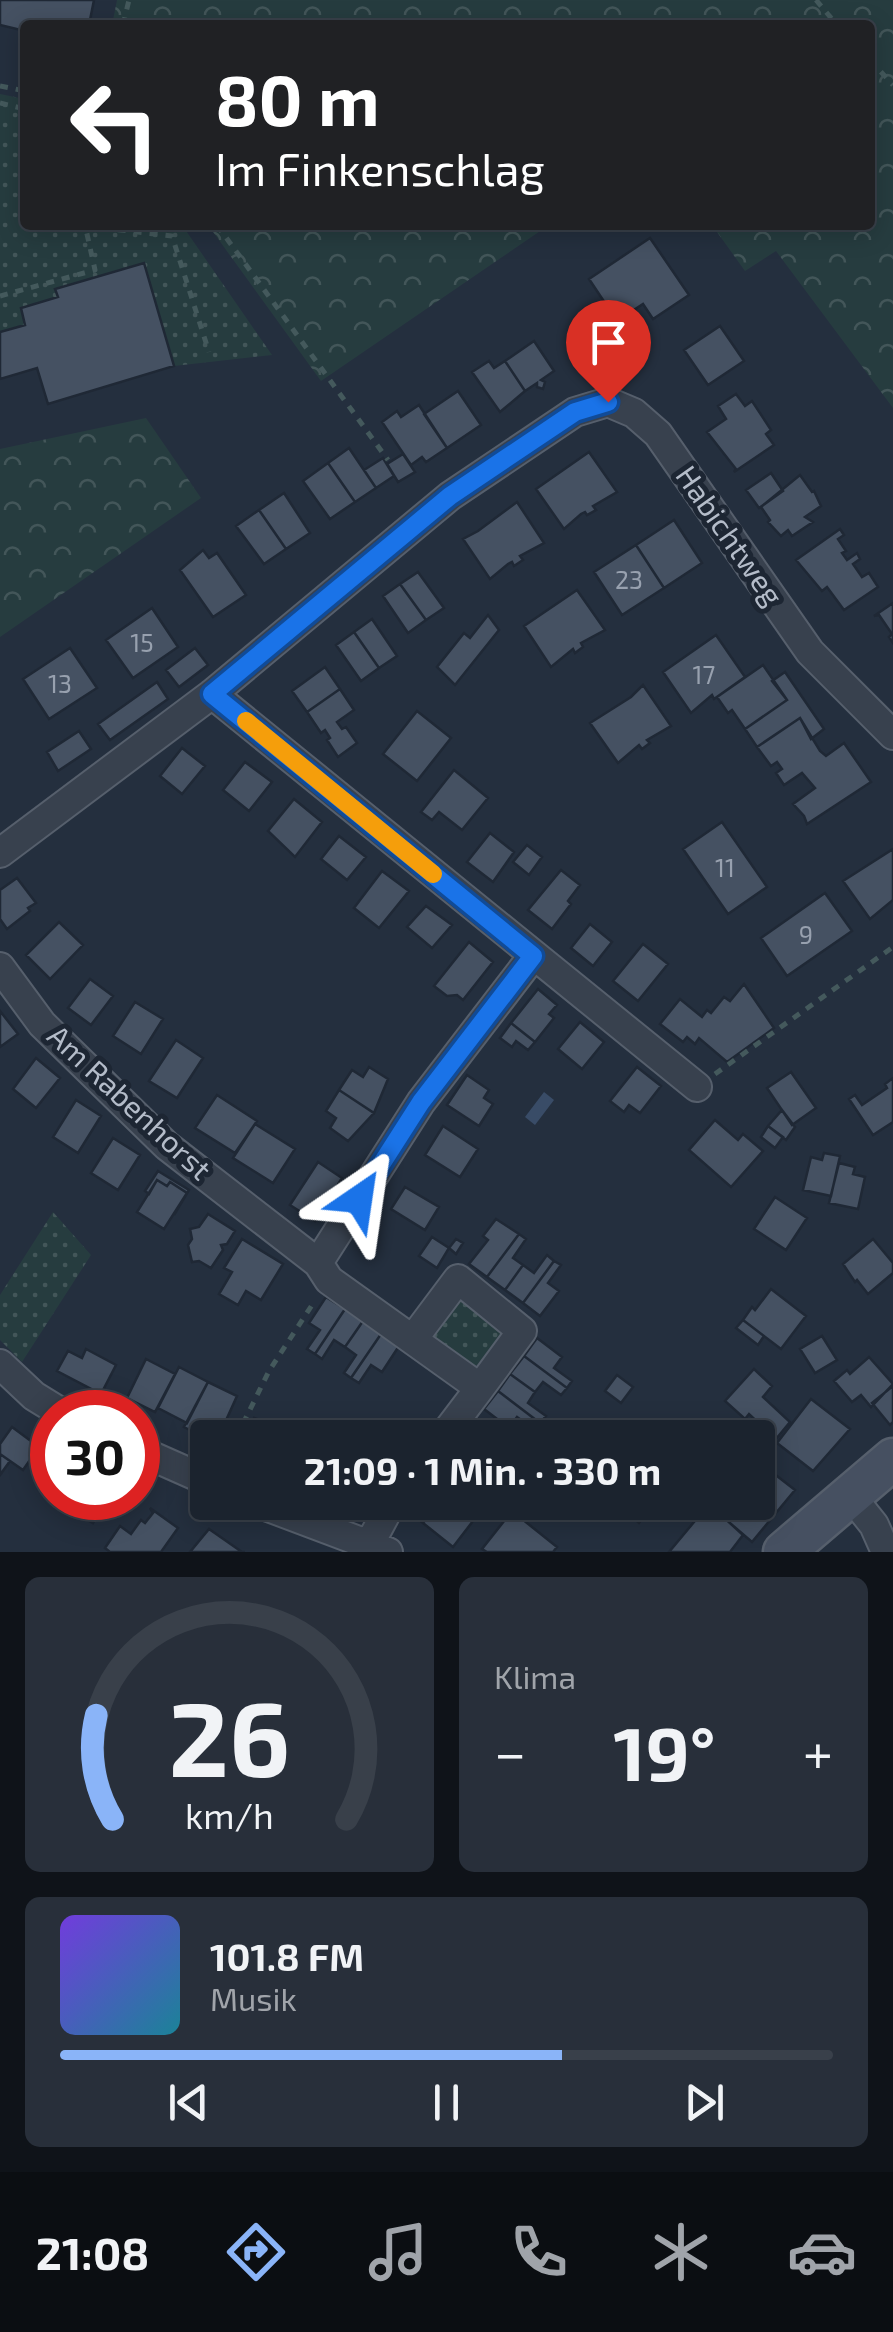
<!DOCTYPE html>
<html lang="de">
<head>
<meta charset="utf-8">
<style>
  :root { --surface:#1b232e; --page:#282f3a; --text:#f1f3f6; --muted:#a0a4aa; --line:#39404a; --accent:#8ab4f8 }
  body { margin:0; font-family:"Exo 2",sans-serif; background:var(--page); color:var(--text); height:100vh; display:flex; flex-direction:column; font-size:38px; white-space:nowrap }
  * { box-sizing:border-box; margin:0 }
  p { font-size:32px; color:var(--muted) }
  .icon { flex:none; width:55px; height:55px; fill:none; stroke:currentColor; stroke-width:2; stroke-linecap:round; stroke-linejoin:round }
  .map { position:relative; height:1552px; overflow:hidden }
  .sheet { display:flex; flex-direction:column; gap:25px; padding:25px; background:#0f1319; flex:1 }
  .sheet>* { flex:none }
  .banner { position:absolute; left:20px; top:20px; width:855px; height:210px; border-radius:10px; box-shadow:0 5px 25px #0003,0 0 0 2px var(--line); background:#202124; color:#fff; overflow:hidden }
  .speed { position:absolute; left:30px; top:1390px; display:flex; gap:20px; font-size:50px; font-weight:700; text-align:center }
  .speed>* { display:grid; place-content:center; width:130px; height:130px; border-radius:50%; background:var(--surface); box-shadow:0 5px 25px #0003,0 0 0 2px var(--line); line-height:1 }
  .speed .limit { border:15px solid #d22; background:#fff; color:#111 }
  .pin { position:absolute; display:grid; place-items:center; width:85px; height:85px; color:#fff; margin:-102px -42px; border-radius:50% 50% 50% 0; rotate:-45deg; box-shadow:0 0 10px #0007 }
  .pin .icon { rotate:45deg }
  .me { position:absolute; width:110px; margin:-55px; rotate:32deg; stroke-linejoin:round; filter:drop-shadow(0 0 8px #0008) }
  .turn { display:flex; align-items:center; gap:35px; height:210px; padding:0 30px; font-size:45px }
  .turn .icon { width:130px; height:130px; stroke-width:2.5 }
  .turn b { display:block; font-size:70px; line-height:85px }
  .big { font-size:75px; font-weight:700; line-height:1.1 }
  .sheet .card { flex:1; display:flex; flex-direction:column; justify-content:center; gap:15px; min-width:0; padding:0 35px; border-radius:15px; background:var(--page) }
  .sheet .dial { align-items:center; gap:0 }
  .dial svg { height:260px; overflow:visible; fill:none; stroke:var(--line); stroke-width:7; stroke-linecap:round; text-anchor:middle }
  .dial text { fill:var(--text); stroke:none }
  .song { display:flex; align-items:center; gap:30px }
  .cover { width:120px; height:120px; border-radius:15px; background:linear-gradient(135deg,hsl(260 70% 55%),hsl(190 70% 35%)) }
  .played { height:10px; border-radius:5px; background:linear-gradient(90deg,var(--accent) 65%,var(--line) 65%) }
  .keys { display:flex; justify-content:space-around; direction:ltr }
  .heat { display:flex; justify-content:space-between; align-items:center; font-size:55px; direction:ltr }
  .sheet .tiles { flex:1; display:grid; gap:25px; grid-template-columns:1fr 1fr }
  .card:last-child { grid-column:span 2 }
  .trip { position:absolute; left:190px; top:1420px; width:585px; height:100px; border-radius:10px; background:var(--surface); box-shadow:0 5px 25px #0003,0 0 0 2px var(--line); font-weight:700; line-height:100px; text-align:center }
  .tabs { display:flex; height:160px; justify-content:space-around; align-items:center; background:#0b0e12; color:var(--muted) }
  .tabs .icon { width:70px; height:70px }
  .tabs .selected { color:var(--accent) }
  .tabs b { font-size:45px; color:var(--text) }
  .map>svg:first-child { display:block }
  .grass { fill:url(#grass-dots) }
  .forest { fill:url(#forest-crowns) }
  .water { fill:#394c67 }
  .building { fill:#455162; stroke:#1f2835; stroke-width:2.5 }
  .lines { fill:none; stroke-linecap:round; stroke-linejoin:round }
  .street-casing { stroke:#565f6c; stroke-width:32 }
  .secondary-casing { stroke:#565f6c; stroke-width:45 }
  .path { stroke:#44595c; stroke-width:5; stroke-dasharray:8 8; stroke-linecap:butt }
  .street { stroke:#38414e; stroke-width:28 }
  .secondary { stroke:#465061; stroke-width:40 }
  .route-casing { stroke:#114b97; stroke-width:25 }
  .route { stroke:#1a73e8; stroke-width:18 }
  .slow { stroke:#f59e0b; stroke-width:18 }
  .labels { text-anchor:middle; stroke-width:10; stroke-linejoin:round; paint-order:stroke }
  .number-label { font-size:25px; fill:#98a1af }
  .street-label { font-size:30px; fill:#b4bcc9; stroke:#1d2633 }
</style>
</head>
<body>
<div class="map">
<svg width="893" height="1552" viewBox="0 0 893 1552">
  <defs>
    <pattern id="grass-dots" width="8" height="8" patternUnits="userSpaceOnUse" patternTransform="scale(2.5)"><rect width="8" height="8" fill="#263c3f"/><path d="M2 2h.1M6 6h.1" fill="none" stroke="#435659" stroke-width="1.8" stroke-linecap="round"/></pattern>
    <pattern id="forest-crowns" width="20" height="18" patternUnits="userSpaceOnUse" patternTransform="scale(2.5)"><rect width="20" height="18" fill="#263c3f"/><path d="M2 6a3 3 0 1 1 6 0M12 15a3 3 0 1 1 6 0" fill="none" stroke="#435659"/></pattern>
  </defs>
  <rect width="100%" height="100%" fill="#242f3e"/>
  <path class="grass" d="M0 94 25 99V225H182L272 355 174 366 143 263 56 289 58 297 25 325 0 332Z
    M53 1212 91 1255 22 1362 0 1340V1295Z
    M464 1297 503 1331 477 1365H472L431 1334 454 1299Z"/>
  <path class="forest" d="M117 0H893V408L776 251 745 271 712 225H870V25H112Z
    M208 225H549L321 381Z
    M146 418 201 498 0 637V449Z"/>
  <path class="water" d="M544 1092 554 1100 535 1125 525 1117Z"/>
  <path class="building" d="M0 0H94L89 25H25V31L0 25Z
    M650 238 689 295 653 319 643 304 617 321 589 279Z
    M144 263 174 366 48 404 37 368 0 379V332L25 325 21 308 58 297 55 289Z
    M720 326 744 361 708 385 684 350Z
    M534 341 554 371 541 380 545 382 543 389 537 387V383L525 391 505 361Z
    M489 361 494 368 505 361 525 391 500 412 472 372Z
    M458 391 481 425 447 448 424 414Z
    M736 394 745 406 752 401 771 430 766 434 774 445 734 472 736 469 707 432 726 419 718 406Z
    M419 405 447 448 426 462 422 457 411 465 382 422 397 411 401 417Z
    M349 448 376 488 355 502 328 463Z
    M589 452 617 492 593 506 596 510 587 515 585 512 581 514 564 529 536 489Z
    M403 454 415 472 398 482 387 464Z
    M383 458 394 476 376 488 364 470Z
    M328 463 355 502 330 519 303 481Z
    M771 473 783 491 759 508 746 490Z
    M800 475 812 492 814 491 821 506 805 517 813 522 792 536 788 530 781 536 768 522 770 520 761 507Z
    M284 493 310 533 286 549 259 510Z
    M517 502 544 543 520 556 523 560 514 566 512 562 508 564 490 579 463 539 478 531Z
    M259 510 286 549 264 564 236 526Z
    M674 520 702 563 664 588 636 545Z
    M840 529 844 535 838 539 846 551 842 553 847 560 857 553 860 559 853 564 862 577 869 573 878 587 844 610 827 587 822 591 796 560Z
    M636 545 664 588 622 615 594 572Z
    M203 550 209 558 217 553 246 595 213 617 180 570Z
    M418 572 444 608 426 620 400 584Z
    M400 584 426 620 408 633 383 596Z
    M577 590 605 630 581 643 583 647 575 653 573 649 551 667 524 626Z
    M893 603V643L889 637 892 634 879 615 874 616Z
    M152 608 178 647 133 678 106 640Z
    M488 615 499 630 455 685 437 667 464 633 470 638Z
    M372 619 397 656 379 668 354 632Z
    M354 632 379 668 361 681 336 645Z
    M716 635 745 677 714 699 712 695 691 713 663 672Z
    M70 648 97 688 49 719 23 679Z
    M195 648 208 665 179 687 166 670Z
    M763 665 787 700 745 729 732 710 728 713 717 697Z
    M325 667 340 689 307 712 292 691Z
    M785 672 824 729 811 739 800 718 757 747 745 729 787 700 772 681Z
    M157 682 168 699 110 740 98 724Z
    M643 685 671 726 647 740 650 743 642 749 639 745 618 763 590 723 631 697Z
    M340 689 354 710 337 722 342 729 346 727 357 743 338 757 327 740 330 738 325 730 321 733 307 712Z
    M417 711 451 738 417 781 383 754Z
    M800 718 820 751 826 756 844 743 871 782 807 824 804 816 793 804 815 788 802 773 784 785 776 773 782 769 777 762 771 766 757 747Z
    M79 731 91 749 58 771 47 752Z
    M182 748 205 766 182 794 160 776Z
    M245 762 272 782 249 811 223 790Z
    M454 770 488 798 462 830 439 812 432 820 421 812Z
    M294 799 322 822 295 857 268 831Z
    M722 822 767 887 728 914 683 849Z
    M490 833 514 852 493 882 467 862Z
    M339 836 366 857 347 880 321 859Z
    M527 845 542 857 529 875 513 862Z
    M893 849V900L870 919 843 881Z
    M561 870 580 885 568 901 571 904 552 929 528 910Z
    M382 871 409 891 379 928 354 908Z
    M17 878 36 903 28 908 30 911 7 929 0 919V890Z
    M825 893 852 931 787 976 761 938Z
    M426 906 452 925 432 948 407 927Z
    M59 922 83 945 50 979 26 955Z
    M590 924 612 942 593 966 571 948Z
    M469 942 493 962 463 1000 457 995 447 996 434 986Z
    M643 944 668 964 638 1001 613 981Z
    M90 979 113 996 91 1025 68 1008Z
    M744 984 774 1028 727 1062 699 1038 695 1044 687 1037 683 1042 660 1024 680 999 702 1017 707 1010 711 1013 724 997 730 1001Z
    M538 989 557 1005 549 1014 554 1018 535 1042 511 1023Z
    M135 1002 163 1019 141 1054 113 1036Z
    M0 1011 18 1034 0 1047Z
    M580 1022 604 1042 582 1069 558 1049Z
    M511 1023 535 1042 528 1050 516 1041 512 1047 500 1038Z
    M176 1040 203 1058 177 1098 149 1081Z
    M36 1058 60 1078 36 1108 13 1089Z
    M369 1067 388 1079 374 1113 339 1090 352 1070 363 1077Z
    M637 1067 661 1086 640 1113 629 1105 624 1112 610 1101Z
    M791 1072 816 1108 792 1125 767 1088Z
    M467 1075 489 1090 484 1098 493 1104 479 1126 447 1105Z
    M893 1078V1122L873 1135 849 1099 855 1095 862 1105 887 1088 885 1084Z
    M339 1090 374 1113 348 1141 330 1128 336 1118 326 1111Z
    M217 1095 257 1121 235 1153 195 1128Z
    M76 1100 101 1116 78 1153 53 1137Z
    M782 1110 795 1127 786 1140 768 1126Z
    M715 1120 738 1140 743 1134 763 1151 731 1187 689 1150Z
    M255 1124 295 1149 273 1183 233 1158Z
    M443 1126 478 1149 460 1177 425 1155Z
    M768 1126 783 1137 775 1148 761 1137Z
    M113 1138 140 1155 118 1190 91 1173Z
    M824 1153 840 1156 831 1196 803 1190 811 1157 822 1160Z
    M318 1162 342 1178 315 1221 290 1205Z
    M839 1163 855 1167 853 1174 865 1177 858 1209 829 1203Z
    M158 1171 189 1190 174 1215 187 1193 170 1182 167 1186 157 1180 149 1194 145 1191Z
    M157 1180 167 1186 170 1182 187 1193 164 1229 137 1212Z
    M405 1187 439 1207 425 1230 391 1209Z
    M775 1197 807 1218 786 1250 754 1229Z
    M208 1214 235 1231 227 1244 221 1245 223 1250 211 1268 199 1261 192 1262 188 1245 192 1239 190 1229 199 1227Z
    M496 1219 519 1234 487 1277 469 1264 488 1240 483 1236Z
    M519 1234 526 1239 513 1258 523 1265 505 1290 487 1277Z
    M432 1237 449 1248 437 1268 419 1256Z
    M242 1239 283 1264 261 1300 246 1291 238 1305 219 1294 232 1272 224 1268Z
    M456 1239 463 1243 456 1254 449 1248Z
    M873 1239 893 1263V1273L868 1294 857 1280 855 1282 843 1264Z
    M547 1255 554 1261 523 1303 505 1290 523 1265 534 1273Z
    M554 1261 561 1265 548 1283 559 1291 540 1316 523 1303Z
    M771 1289 806 1316 781 1349 743 1320 752 1307 755 1310Z
    M326 1297 345 1309 315 1354 307 1349 320 1330 309 1323Z
    M345 1309 363 1321 345 1347 334 1340 322 1359 315 1354Z
    M743 1320 764 1336 758 1345 736 1328Z
    M363 1321 381 1334 351 1378 344 1373 356 1355 345 1347Z
    M381 1334 399 1346 382 1372 371 1365 359 1383 351 1378Z
    M822 1336 837 1360 815 1373 800 1349Z
    M537 1338 562 1357 554 1368 572 1381 567 1388 524 1356Z
    M86 1349 116 1365 101 1394 57 1371 68 1351 82 1358Z
    M524 1356 567 1388 561 1395 543 1382 535 1392 510 1374Z
    M869 1357 893 1384 871 1407 861 1395 852 1402 834 1381 847 1370 850 1374Z
    M146 1359 175 1374 155 1412 127 1398Z
    M179 1367 208 1382 187 1423 158 1408Z
    M754 1369 772 1386 763 1397 790 1422 776 1439 749 1414 745 1419 725 1401Z
    M510 1374 535 1392 528 1403 546 1416 540 1423 498 1391Z
    M617 1375 633 1387 621 1403 605 1391Z
    M208 1382 237 1396 218 1438 207 1439 184 1427Z
    M893 1386V1422L890 1425 872 1403Z
    M498 1391 540 1423 535 1430 517 1417 509 1428 484 1409Z
    M811 1399 850 1429 813 1471 777 1443Z
    M254 1418 276 1426 271 1438H245Z
    M12 1427 39 1447 23 1470 0 1454V1444Z
    M0 1454 10 1461 0 1475Z
    M759 1462 795 1490 752 1542 716 1511 724 1502H758Z
    M67 1498H107L93 1523 62 1506Z
    M408 1502H439L423 1523 404 1508Z
    M439 1502H449L473 1521 453 1547 423 1523Z
    M615 1502H656L639 1523Z
    M709 1504 743 1535 730 1552H669Z
    M150 1508 178 1528 161 1552H110L105 1548 120 1526 131 1534 141 1520 145 1523 153 1513Z
    M512 1511 557 1547 553 1552H487L482 1549Z
    M209 1529 242 1552H245H190Z"/>
  <g class="lines">
    <defs>
      <path id="street" d="M212 694 697 1087
        M0 853 212 694 450 496 575 412 608 402 634 413 658 434 810 652 893 735
        M0 967 42 1024 167 1146 318 1263
        M413 1339 458 1279 522 1331 480 1388
        M0 1364 34 1396 60 1412
        M442 1438 480 1388 329 1280 318 1263 421 1102 533 956
        M138 1450 208 1481
        M850 1495 874 1525 886 1552
        M255 1502 388 1552
        M369 1545 392 1502"/>
      <path id="secondary" d="M784 1552 893 1459"/>
    </defs>
    <use href="#street" class="street-casing"/>
    <use href="#secondary" class="secondary-casing"/>
    <path class="path" d="M816 0 837 25
      M123 25 129 0
      M870 60 893 85
      M0 86 25 91
      M0 103 25 109
      M217 225 388 460
      M86 226 172 236 209 352
      M0 296 95 270 85 225
      M715 1074 893 947
      M236 1438 269 1371 314 1302"/>
    <use href="#street" class="street"/>
    <use href="#secondary" class="secondary"/>
  </g>
  <g class="lines">
    <defs>
      <path id="route" d="M359 1199 421 1102 533 956 212 694 450 496 575 412 608 402"/>
    </defs>
    <use href="#route" class="route-casing"/>
    <use href="#route" class="route"/>
    <path class="slow" d="M246 721 433 874"/>
  </g>
  <g class="labels">
    <g class="number-label">
      <text x="629" y="589">23</text>
      <text x="142" y="652">15</text>
      <text x="704" y="684">17</text>
      <text x="60" y="693">13</text>
      <text x="725" y="877">11</text>
      <text x="806" y="944">9</text>
    </g>
    <g class="street-label">
      <text transform="translate(729 536) rotate(55)" y="10">Habichtweg</text>
      <text transform="translate(129 1103) rotate(43)" y="10">Am Rabenhorst</text>
    </g>
  </g>
</svg>
<div class="speed"><div class="limit">30</div></div>
<div class="pin" style="left:608px;top:402px;background:#d93025"><svg class="icon" aria-label="arrive" viewBox="0 0 24 24"><path d="M6 21V4h12l-3 4 3 4H6"/></svg></div>
<svg class="me" style="left:359px;top:1199px" viewBox="-20 -20 40 40"><path d="M0-17L14 15 0 8-14 15z" fill="#1a73e8" stroke="#fff" stroke-width="4"/></svg>
<div class="trip">21:09 · 1 Min. · 330 m</div>
<div class="banner">
<div class="turn"><svg class="icon" aria-label="left" viewBox="0 0 24 24"><path d="M17 20v-9H6M10 6l-5 5 5 5"/></svg><div><b>80 m</b>Im Finkenschlag</div></div>
</div>
</div>
<section class="sheet">
<div class="tiles">
<div class="card dial"><svg viewBox="0 0 100 80">
<path d="M14 69A42 42 0 1 1 86 69"/>
<path d="M14 69A42 42 0 0 1 9 37" stroke="#8ab4f8"/>
<text x="50" y="56" font-size="32" font-weight="700">26</text>
<text x="50" y="72" font-size="11">km/h</text>
</svg></div>
<div class="card"><p>Klima</p>
<div class="heat"><a>−</a><b class="big">19°</b><a>+</a></div>
</div>
<div class="card">
<div class="song"><i class="cover"></i><div><b>101.8 FM</b><p>Musik</p></div></div>
<div class="played"></div>
<div class="keys"><svg class="icon" aria-label="previous" viewBox="0 0 24 24"><path d="M18 5L8 12l10 7zM5 5v14"/></svg><svg class="icon" aria-label="pause" viewBox="0 0 24 24"><path d="M8 5v14M16 5v14"/></svg><svg class="icon" aria-label="next" viewBox="0 0 24 24"><path d="M6 5l10 7-10 7zM19 5v14"/></svg></div>
</div>
</div>
</section>
<nav class="tabs">
<b>21:08</b>
<svg class="icon selected" aria-label="directions" viewBox="0 0 24 24"><path d="M12 3l9 9-9 9-9-9zM9 14v-3h6M13 9l2 2-2 2"/></svg>
<svg class="icon" aria-label="music" viewBox="0 0 24 24"><path d="M9 18V5l10-2v13"/><circle cx="6" cy="18" r="3"/><circle cx="16" cy="16" r="3"/></svg>
<svg class="icon" aria-label="phone" viewBox="0 0 24 24"><path d="M5 4h4l2 5-3 2q2 4 5 5l2-3 5 2v4C11 20 4 13 5 4z"/></svg>
<svg class="icon" aria-label="climate" viewBox="0 0 24 24"><path d="M12 3v18M4 7l16 10M4 17L20 7"/></svg>
<svg class="icon" aria-label="car" viewBox="0 0 24 24"><path d="M5 17H2v-5l4-1 3-4h7l3 4 3 1v5h-3M9 17h6M6 11h13"/><circle cx="7" cy="17" r="2"/><circle cx="17" cy="17" r="2"/></svg>
</nav>
</body>
</html>
